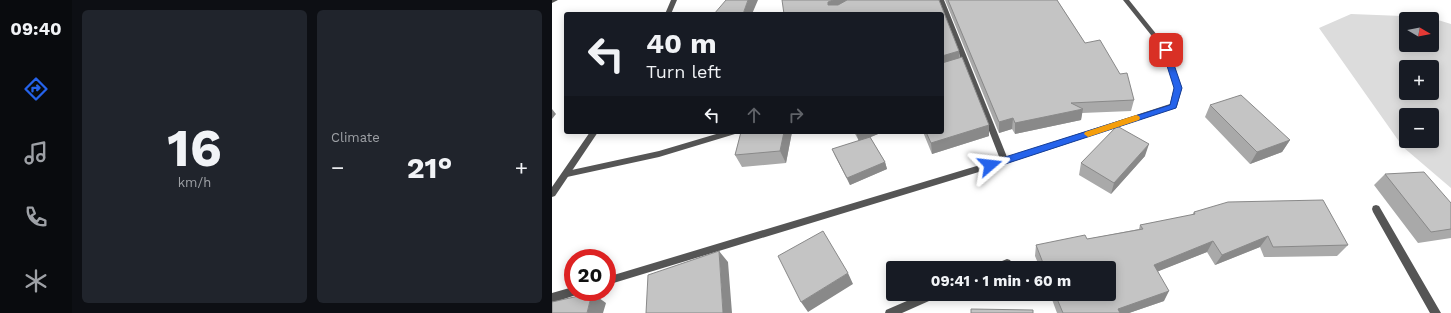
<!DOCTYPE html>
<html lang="en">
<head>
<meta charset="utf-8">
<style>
  :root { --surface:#171b24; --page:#20242c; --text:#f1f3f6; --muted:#9ea1a6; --accent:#2563eb }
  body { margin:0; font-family:"Work Sans",sans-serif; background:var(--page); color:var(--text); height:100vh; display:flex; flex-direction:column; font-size:15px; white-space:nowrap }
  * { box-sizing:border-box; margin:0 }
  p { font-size:13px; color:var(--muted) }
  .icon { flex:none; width:22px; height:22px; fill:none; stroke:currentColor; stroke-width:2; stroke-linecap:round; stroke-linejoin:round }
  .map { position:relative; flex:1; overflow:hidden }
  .sheet { display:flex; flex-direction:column; gap:10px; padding:10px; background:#0d0f14; width:480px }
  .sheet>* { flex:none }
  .guide { position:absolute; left:12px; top:12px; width:380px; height:122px; border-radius:4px; box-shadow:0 2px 10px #0003; background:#171b24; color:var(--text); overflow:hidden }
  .needle { width:26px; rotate:100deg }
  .fabs { position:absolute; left:847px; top:12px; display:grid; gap:8px }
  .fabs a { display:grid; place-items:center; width:40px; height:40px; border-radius:4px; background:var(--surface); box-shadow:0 2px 10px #0003; font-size:20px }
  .speed { position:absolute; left:12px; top:249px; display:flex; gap:8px; font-size:20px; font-weight:700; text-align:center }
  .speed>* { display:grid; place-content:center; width:52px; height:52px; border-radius:50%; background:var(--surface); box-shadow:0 2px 10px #0003; line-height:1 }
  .speed .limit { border:6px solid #d22; background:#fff; color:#111 }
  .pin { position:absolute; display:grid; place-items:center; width:34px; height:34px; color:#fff; margin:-17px; border-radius:8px; box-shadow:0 2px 6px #0006 }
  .me { position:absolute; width:44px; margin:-22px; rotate:73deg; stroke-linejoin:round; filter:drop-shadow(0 0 3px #0008) }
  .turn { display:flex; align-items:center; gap:14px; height:84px; padding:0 16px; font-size:18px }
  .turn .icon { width:52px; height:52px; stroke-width:2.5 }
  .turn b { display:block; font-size:28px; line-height:34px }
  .lanes { display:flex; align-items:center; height:38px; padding:0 16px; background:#0003; justify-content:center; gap:20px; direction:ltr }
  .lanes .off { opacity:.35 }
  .big { font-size:30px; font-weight:700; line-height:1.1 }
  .sheet .tile { flex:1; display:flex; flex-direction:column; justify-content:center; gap:6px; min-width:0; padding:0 14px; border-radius:6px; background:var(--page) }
  .sheet .dial { align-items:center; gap:0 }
  .dial b { font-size:52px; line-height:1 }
  .heat { display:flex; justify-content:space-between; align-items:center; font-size:22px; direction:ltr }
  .sheet .tiles { flex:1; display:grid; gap:10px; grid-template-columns:repeat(2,1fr) }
  .trip { position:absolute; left:334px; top:261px; width:230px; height:40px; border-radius:4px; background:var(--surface); box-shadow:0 2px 10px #0003; font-weight:700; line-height:40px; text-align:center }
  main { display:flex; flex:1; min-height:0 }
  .tabs { display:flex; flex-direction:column; width:72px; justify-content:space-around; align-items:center; background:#090b0e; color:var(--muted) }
  .tabs .icon { width:28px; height:28px }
  .tabs .active { color:var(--accent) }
  .tabs b { font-size:18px; color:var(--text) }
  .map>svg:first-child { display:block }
  .green { fill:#dcdcdc; fill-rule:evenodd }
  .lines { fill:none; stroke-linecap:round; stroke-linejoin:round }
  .service { fill:#555; fill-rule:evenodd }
  .minor { fill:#555; fill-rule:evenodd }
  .wall { fill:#a9a9a9 }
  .shaded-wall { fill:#898989 }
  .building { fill:#c4c4c4; stroke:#898989 }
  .route { fill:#2563eb; stroke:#184099 }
  .slow { fill:#f59e0b }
</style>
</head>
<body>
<main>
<nav class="tabs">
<b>09:40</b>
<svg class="icon active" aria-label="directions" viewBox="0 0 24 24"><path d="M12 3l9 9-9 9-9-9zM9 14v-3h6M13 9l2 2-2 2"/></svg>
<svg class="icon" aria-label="music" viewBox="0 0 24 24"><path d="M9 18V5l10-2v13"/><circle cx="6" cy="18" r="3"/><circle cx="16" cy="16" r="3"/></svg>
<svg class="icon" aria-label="phone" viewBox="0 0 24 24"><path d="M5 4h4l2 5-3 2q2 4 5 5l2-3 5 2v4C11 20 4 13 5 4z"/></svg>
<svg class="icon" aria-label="climate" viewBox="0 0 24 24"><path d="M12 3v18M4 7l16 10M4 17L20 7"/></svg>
</nav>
<section class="sheet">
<div class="tiles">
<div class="tile dial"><b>16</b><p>km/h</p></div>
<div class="tile"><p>Climate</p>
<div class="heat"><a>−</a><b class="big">21°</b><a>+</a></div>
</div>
</div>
</section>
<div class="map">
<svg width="899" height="313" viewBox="0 0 899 313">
  <rect width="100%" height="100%" fill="#fff"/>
  <path class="green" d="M799 14 876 17 899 24V188L851 147 767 28ZM854 19H880V45H854ZM854 67H880V93H854ZM854 115H880V141H854Z"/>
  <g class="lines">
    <path class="service" d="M0 0H6L0 3Z
      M386 0H392L455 157 618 104 622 88 611 50 571 0H577L617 50 630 88 625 106 624 108 453 164 55 285V277L448 159Z
      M171 132H184L183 134 107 157 15 177 12 176 11 174 12 172 15 171 107 151Z
      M824 205 827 206 889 313H878L821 212 820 209 821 206Z
      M455 259 458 260 460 263 458 266 454 268H438L440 265Z
      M21 287V292H26L24 295 0 303V293Z
      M371 294H387L386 297 350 313H333L334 310Z"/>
    <path class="minor" d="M119 0H125L119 14H113Z
      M38 132H46L3 196 0 197V187Z"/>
  </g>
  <path class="wall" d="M387 0 407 51 408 58 437 136 380 154 371 132H390Z
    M393 0H505L533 43 582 100 579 111 530 113 529 120 463 134 460 129 447 133Z
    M658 105 738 140 730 152 698 164 653 117Z
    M189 132H240L234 163 190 167 183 155Z
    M302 132H331L318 137 333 162 335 169 298 185 283 156 280 149 307 141Z
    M593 156 559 194 527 175 529 163Z
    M833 174 899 203V238L866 243 822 185Z
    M642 212 796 245 785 256 712 257 708 247 663 265 655 252 606 271 612 301 577 313H505L498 294H557V268H488L483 256 484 245 535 239 587 229 588 225 640 215Z"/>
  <path class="shaded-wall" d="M196 0H206L200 14H191Z
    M281 0H303L279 13 276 5V2Z
    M407 51 408 61 390 66V56Z
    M0 109 4 114 0 119Z
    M531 109 529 120 463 134V123Z
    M461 118 460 129 447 133V122Z
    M437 125V136L380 154 379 143Z
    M232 132H240L234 163 228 151Z
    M304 132H331L307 142Z
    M738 140 730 152 698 164 705 152Z
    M597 144 593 156 559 194 562 183Z
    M333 162 335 169 298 185 295 178Z
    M716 236 708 247 663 265 670 255Z
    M661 241 655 252 597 275 602 265Z
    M167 251 176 262 180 313H171Z
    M296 273 301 284 256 312 249 302Z
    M617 291 612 301 577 313H564L566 309Z
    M40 293 54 303 51 313H35Z"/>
  <path class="building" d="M174 0H196L191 14H162Z
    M230 0H281L276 2V5H286L295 0H387L407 51 390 56V14H232Z
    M396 0H505L533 43 548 40 568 74 575 73 582 100 519 103 531 109 463 123 461 118 447 122Z
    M410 57 437 125 379 143 374 132H390V63Z
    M689 95 738 140 705 152 658 105Z
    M565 126 597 144 562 183 529 163Z
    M189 132H232L228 151 183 155Z
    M318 137 333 162 295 178 280 149Z
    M872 172 899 203V229L879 232 833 174Z
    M771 200 796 245 721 247 716 236 670 255 661 241 602 265 617 291 566 309 568 313H511L503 294H557V268H493L484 245 533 235 535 239 591 229 588 225 643 214 642 212 676 202Z
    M271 231 296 273 249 302 226 256Z
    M167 251 171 313H94L96 275Z
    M40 293 35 313H0V302Z
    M419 309 481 310V313H419Z"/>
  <path class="route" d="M614 47 617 50 630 88 624 108 438 169 434 168 433 165 434 163 618 105 622 88 610 50Z"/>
  <path class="slow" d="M584 115 587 116 588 118 587 120 536 137 532 134 533 132Z"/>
</svg>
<div class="fabs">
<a><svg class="needle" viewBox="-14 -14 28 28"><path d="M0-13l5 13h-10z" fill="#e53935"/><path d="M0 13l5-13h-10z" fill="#9ea1a6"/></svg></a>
<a>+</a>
<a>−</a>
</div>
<div class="speed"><div class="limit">20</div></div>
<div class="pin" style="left:614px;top:50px;background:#d93025"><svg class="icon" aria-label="arrive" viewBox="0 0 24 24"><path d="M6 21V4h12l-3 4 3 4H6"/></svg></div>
<svg class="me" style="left:438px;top:165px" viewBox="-20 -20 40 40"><path d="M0-17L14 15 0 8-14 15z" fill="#2563eb" stroke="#fff" stroke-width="4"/></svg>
<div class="trip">09:41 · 1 min · 60 m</div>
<div class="guide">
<div class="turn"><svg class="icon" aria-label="left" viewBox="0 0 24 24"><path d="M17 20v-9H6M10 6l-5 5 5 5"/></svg><div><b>40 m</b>Turn left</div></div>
<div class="lanes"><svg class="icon" aria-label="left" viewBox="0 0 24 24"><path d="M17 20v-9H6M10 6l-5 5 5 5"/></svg><svg class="icon off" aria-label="ahead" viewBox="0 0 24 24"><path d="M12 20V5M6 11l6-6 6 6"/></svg><svg class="icon off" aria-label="right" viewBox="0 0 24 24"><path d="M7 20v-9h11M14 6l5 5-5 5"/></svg></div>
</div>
</div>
</main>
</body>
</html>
